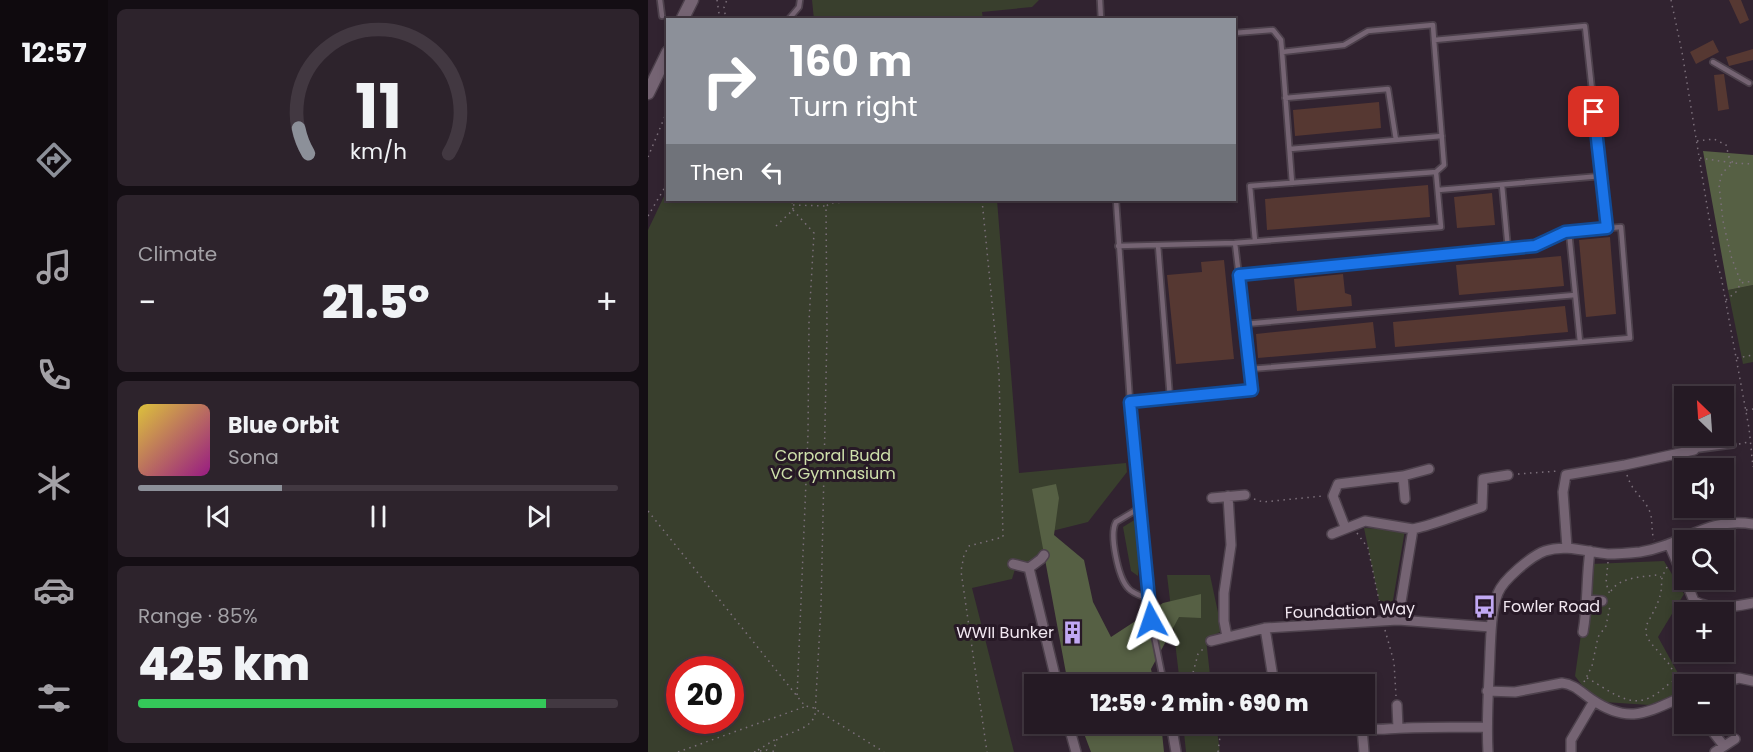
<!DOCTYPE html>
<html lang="en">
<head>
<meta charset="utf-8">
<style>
  :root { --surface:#251a24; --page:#2d232c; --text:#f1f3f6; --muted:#a3a1a6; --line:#423841; --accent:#8c9099 }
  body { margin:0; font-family:Poppins,sans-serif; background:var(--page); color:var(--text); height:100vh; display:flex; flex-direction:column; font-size:22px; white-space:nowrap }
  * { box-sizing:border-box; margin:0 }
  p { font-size:20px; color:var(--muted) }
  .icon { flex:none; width:33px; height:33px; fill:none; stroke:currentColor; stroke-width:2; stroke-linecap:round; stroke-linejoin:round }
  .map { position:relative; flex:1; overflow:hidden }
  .side { display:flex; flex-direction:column; gap:9px; padding:9px; background:#140e14; width:540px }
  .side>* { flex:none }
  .top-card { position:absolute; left:18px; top:18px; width:570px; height:183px; border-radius:0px; box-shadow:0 3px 9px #0003,0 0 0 2px var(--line); background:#8c9099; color:#fff; overflow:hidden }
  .needle { width:39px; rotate:335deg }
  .tools { position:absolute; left:1026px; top:386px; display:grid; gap:12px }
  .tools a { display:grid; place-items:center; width:60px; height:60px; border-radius:0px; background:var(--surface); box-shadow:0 3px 9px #0003,0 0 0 2px var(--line); font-size:30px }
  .speed { position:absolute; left:18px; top:656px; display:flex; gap:12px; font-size:30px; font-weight:700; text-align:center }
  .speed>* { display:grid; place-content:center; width:78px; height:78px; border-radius:50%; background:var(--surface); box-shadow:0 3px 9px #0003,0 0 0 2px var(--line); line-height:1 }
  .speed .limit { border:9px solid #d22; background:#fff; color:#111 }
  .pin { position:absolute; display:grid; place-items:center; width:51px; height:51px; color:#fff; margin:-26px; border-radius:12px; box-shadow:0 3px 9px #0006 }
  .me { position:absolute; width:66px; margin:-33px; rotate:355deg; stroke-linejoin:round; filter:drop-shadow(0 0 4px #0008) }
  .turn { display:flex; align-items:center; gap:21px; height:126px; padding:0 24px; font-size:27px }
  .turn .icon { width:78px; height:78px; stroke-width:2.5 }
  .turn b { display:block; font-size:42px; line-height:51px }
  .then { display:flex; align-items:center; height:57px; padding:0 24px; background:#0003; gap:12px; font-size:22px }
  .big { font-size:45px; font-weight:800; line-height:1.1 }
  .side .tile { flex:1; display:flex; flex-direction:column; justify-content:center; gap:9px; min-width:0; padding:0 21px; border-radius:9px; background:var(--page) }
  .side .dial { align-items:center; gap:0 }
  .dial svg { height:156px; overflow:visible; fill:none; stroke:var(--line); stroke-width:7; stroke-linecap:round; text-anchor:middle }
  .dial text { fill:var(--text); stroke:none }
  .song { display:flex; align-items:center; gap:18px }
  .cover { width:72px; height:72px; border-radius:9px; background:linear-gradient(135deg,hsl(50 70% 55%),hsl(310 70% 35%)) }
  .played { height:6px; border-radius:3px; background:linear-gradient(90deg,var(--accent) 30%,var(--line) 30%) }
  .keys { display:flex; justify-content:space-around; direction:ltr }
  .heat { display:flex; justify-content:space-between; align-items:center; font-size:33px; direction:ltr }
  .charge { height:9px; border-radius:4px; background:linear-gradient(90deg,#34c759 85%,var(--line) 0) }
  .trip { position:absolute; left:376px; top:674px; width:351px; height:60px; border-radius:0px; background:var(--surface); box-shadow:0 3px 9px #0003,0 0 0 2px var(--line); font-weight:800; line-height:60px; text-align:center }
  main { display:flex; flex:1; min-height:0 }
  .dock { display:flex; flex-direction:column; width:108px; justify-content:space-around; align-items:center; background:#0f0a0e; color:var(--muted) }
  .dock .icon { width:42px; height:42px }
  .dock .current { color:var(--accent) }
  .dock b { font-size:27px; color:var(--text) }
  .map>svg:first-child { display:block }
  .green { fill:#393f2d; fill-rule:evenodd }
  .forest { fill:#566044 }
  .building { fill:#563832 }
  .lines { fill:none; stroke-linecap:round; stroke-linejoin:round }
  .service-casing { stroke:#4d414c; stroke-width:8 }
  .minor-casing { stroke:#4d414c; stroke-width:12 }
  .tertiary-casing { stroke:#4d414c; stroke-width:15 }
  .path { stroke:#7c707b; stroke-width:1.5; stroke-dasharray:1.5 4.5; stroke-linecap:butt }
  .service { stroke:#756473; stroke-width:4.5 }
  .minor { stroke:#756473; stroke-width:9 }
  .tertiary { stroke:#756473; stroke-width:12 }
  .route-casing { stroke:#114b97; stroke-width:15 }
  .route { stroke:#1a73e8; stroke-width:10 }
  .labels { text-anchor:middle; stroke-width:6; stroke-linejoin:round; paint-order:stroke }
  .park-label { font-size:16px; fill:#cfe1ab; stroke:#271926 }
  .poi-label { font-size:16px; fill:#f1e7f0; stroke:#271926; text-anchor:start }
  .street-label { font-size:16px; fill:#f1e7f0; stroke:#271926 }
</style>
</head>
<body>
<main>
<nav class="dock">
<b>12:57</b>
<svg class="icon current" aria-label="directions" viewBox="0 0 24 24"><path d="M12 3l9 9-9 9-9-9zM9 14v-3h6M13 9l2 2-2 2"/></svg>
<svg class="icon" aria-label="music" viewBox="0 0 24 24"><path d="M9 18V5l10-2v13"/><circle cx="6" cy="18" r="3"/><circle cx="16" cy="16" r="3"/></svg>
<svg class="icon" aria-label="phone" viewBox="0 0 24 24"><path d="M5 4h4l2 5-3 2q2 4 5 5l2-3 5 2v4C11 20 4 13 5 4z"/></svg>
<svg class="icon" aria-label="climate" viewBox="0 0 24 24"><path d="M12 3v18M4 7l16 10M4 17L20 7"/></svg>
<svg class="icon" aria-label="car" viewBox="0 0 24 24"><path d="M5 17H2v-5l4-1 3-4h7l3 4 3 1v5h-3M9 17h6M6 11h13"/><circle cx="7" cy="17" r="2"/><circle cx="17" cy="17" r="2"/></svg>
<svg class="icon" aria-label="filters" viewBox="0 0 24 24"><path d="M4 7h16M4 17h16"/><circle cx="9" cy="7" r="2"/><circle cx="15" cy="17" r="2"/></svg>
</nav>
<section class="side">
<div class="tile dial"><svg viewBox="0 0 100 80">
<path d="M14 69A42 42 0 1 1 86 69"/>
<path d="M14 69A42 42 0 0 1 9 56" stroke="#8c9099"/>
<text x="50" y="56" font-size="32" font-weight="700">11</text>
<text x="50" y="72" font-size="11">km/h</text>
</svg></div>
<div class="tile"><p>Climate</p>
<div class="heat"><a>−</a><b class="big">21.5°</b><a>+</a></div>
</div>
<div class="tile">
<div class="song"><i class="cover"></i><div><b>Blue Orbit</b><p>Sona</p></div></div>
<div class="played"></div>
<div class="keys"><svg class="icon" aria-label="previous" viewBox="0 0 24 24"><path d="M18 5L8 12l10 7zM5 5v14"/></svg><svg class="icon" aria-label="pause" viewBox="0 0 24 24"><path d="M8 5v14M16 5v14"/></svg><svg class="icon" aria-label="next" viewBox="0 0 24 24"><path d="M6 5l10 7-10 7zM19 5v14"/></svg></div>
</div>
<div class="tile"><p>Range · 85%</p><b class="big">425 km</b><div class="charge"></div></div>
</section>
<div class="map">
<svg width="1105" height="752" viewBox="0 0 1105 752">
  <rect width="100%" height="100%" fill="#312330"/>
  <path class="green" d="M164 0H391L384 7 334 12 335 19 166 20Z
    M19 190 20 200H48L49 201 73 200H349L371 473 478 463 479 472 440 522 396 533 395 555 388 563H369L364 579 324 588 366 752H0V230ZM32 669H82V720H32Z
    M1105 285V362L1095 364 1080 290Z
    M488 519 492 544 490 576 483 571 475 527Z
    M716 528 757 530 744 606 733 610Z
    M1016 561 1036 594 1010 637 1036 684V691L1001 705 956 702 936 688 927 676 943 564Z
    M519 575H562L574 631 558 639 563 684H532Z
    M535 723H568L572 752H538Z"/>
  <path class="forest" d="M1055 151 1105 155V285L1080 290Z
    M408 484 411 498 406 535 436 560 445 602 463 637 515 603 553 594V618L531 617 503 669 506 684H420L384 489Z
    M432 723H513L516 752H443Z"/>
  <path class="building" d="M1081 0H1093L1101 20 1092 24Z
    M1065 40 1071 52 1048 64 1042 52Z
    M1105 49V60L1081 66 1078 57Z
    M1076 74 1081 109 1070 111 1066 75Z
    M731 102 733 128 647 136 645 110Z
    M780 185 782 217 619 230 617 199Z
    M844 193 847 225 809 228 806 197Z
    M962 237 968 314 938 317 931 240Z
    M913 256 916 286 811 295 808 265Z
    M576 260 586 359 528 364 519 275 554 272 553 262Z
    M695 274 697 293 703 295 704 306 649 311 646 279Z
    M917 306 920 332 747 347 745 322Z
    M725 322 728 348 610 358 608 334Z
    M424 619 432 630V638L423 642 414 630Z"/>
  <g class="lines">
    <defs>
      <path id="service" d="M12 0 14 16
        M452 0 453 20
        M140 20 151 7 152 0
        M586 33 625 30 633 40 634 52
        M1065 62 1101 83
        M637 98 740 89 748 140
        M642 149 794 136
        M788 172 796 165 786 40 937 26 959 228
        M644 183 634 52 696 45 720 31 785 25 786 40
        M854 185 860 249
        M790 190 953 176
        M468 200 486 459 492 488 503 620 516 684
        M921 232 932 342
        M587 243 602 369
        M510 245 522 398
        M470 246 587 243 793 227 788 172 602 186 607 241
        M597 324 927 295
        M482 402 604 390 602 369 982 338 973 227 917 232 887 246 591 275
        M1046 450 1085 445
        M493 507 468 522C461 534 470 577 480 588 485 594 494 596 501 599"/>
      <path id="minor" d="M755 476 781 469
        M564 498 597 495
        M697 527 685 496 690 484 755 476 757 499
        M684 534 717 521 765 529
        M1021 544 1036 579
        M919 548 915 492 918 475 977 465 1046 450
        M396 555 393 559 381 568 409 684
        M365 564 381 568
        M1037 579 1046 601C1066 611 1084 607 1105 603
        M939 600 954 601
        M750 620 765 529C789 524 811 514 834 507L835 479 860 475
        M617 628 626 684
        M935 632C940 605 938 578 942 551
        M579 637 576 621V593L583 545 580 496
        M563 641 617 628 750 620 843 627
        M1073 684 1091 678 1105 681
        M839 691 867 692 914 683C926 684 934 693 943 699 981 725 998 713 1036 696
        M749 705 750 728
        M420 723 428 752
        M523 723 528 752
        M702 723C724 733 736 728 758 728 785 727 811 727 838 727
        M1058 723 1076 746
        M714 728 716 752
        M603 729 631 725 669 726 695 723
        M840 752C838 718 841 685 842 652 843 633 843 611 850 593 855 580 883 556 897 551 918 544 939 552 960 554 970 554 982 553 992 552 1034 546 1059 516 1105 524
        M923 752V740L946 701
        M1067 752 1087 739"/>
      <path id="tertiary" d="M34 20 44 0
        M0 93 20 52"/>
    </defs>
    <use href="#service" class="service-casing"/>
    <use href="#minor" class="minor-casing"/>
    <use href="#tertiary" class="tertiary-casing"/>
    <path class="path" d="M69 0 72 20
      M1023 0 1034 52 1068 261 1073 276 1101 428 1105 467
      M78 20 76 7 79 0
      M1049 141 1066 139 1078 145 1081 157 1085 163 1074 173 1071 185 1075 221 1083 256 1093 283
      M0 157 20 109
      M1052 158 1085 163 1105 164
      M334 200 351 374 355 537 321 546 316 555 313 571 339 752
      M145 205 177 206
      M145 210 166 233 161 321 160 434 149 697
      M0 216 20 182
      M128 226 145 210 144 200
      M1078 300 1088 292 1093 283 1105 281
      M1089 358 1105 355
      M1098 410 1105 409
      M1091 444 1101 442
      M870 474 910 471
      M979 475C985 494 996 497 1002 512 1005 521 1003 531 1006 540
      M606 499 615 502 675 496
      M0 511 157 706 164 707 236 752
      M709 533 720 548 733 610
      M960 562 958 583 962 595
      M1019 567 1014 577 1013 593 1009 605 998 626V634L1002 642 1021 664 1034 686
      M963 591C972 577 994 577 1009 575L1013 577
      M737 630 746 662 748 696
      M939 678C960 689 981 710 1005 696 1014 691 1020 683 1029 679
      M936 682 944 666 950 637 958 626 962 606
      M542 684 550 654 557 647
      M562 723 570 731 572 730
      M110 750 128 739
      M30 752 156 707
      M106 752 119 750 121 752
      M125 752 129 739C141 732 162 730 167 715L173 607 179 333 178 206 183 203 230 200
      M570 752 573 729H594"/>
    <use href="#service" class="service"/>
    <use href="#minor" class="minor"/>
    <use href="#tertiary" class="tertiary"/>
  </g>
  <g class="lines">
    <defs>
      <path id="route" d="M503 620 482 402 604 390 591 275 887 246 917 232 959 228 946 112"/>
    </defs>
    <use href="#route" class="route-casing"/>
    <use href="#route" class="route"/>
  </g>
  <defs>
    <symbol id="bus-bare" viewBox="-9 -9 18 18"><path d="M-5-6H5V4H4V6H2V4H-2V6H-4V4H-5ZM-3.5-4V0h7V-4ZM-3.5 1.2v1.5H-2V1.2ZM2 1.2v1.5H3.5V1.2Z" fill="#c1a8f3" stroke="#271926" stroke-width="2.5" paint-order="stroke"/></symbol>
    <symbol id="building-bare" viewBox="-9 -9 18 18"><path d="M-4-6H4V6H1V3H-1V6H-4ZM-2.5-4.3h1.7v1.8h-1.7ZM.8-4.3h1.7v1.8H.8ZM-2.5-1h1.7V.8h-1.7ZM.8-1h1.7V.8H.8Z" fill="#c1a8f3" stroke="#271926" stroke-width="2.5" paint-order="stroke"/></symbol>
  </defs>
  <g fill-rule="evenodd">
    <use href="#bus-bare" x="820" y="590" width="33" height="33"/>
    <use href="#building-bare" x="408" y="616" width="33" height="33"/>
  </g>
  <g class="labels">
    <g class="park-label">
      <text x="185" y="461">Corporal Budd<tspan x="185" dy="18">VC Gymnasium</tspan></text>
    </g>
    <g class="poi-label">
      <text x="855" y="612">Fowler Road</text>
      <text x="406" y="638" text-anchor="end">WWII Bunker</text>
    </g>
    <g class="street-label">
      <text transform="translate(702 610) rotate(-2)" y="6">Foundation Way</text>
    </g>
  </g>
</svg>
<div class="tools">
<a><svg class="needle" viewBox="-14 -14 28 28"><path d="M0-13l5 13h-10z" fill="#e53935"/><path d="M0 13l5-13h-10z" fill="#a3a1a6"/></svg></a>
<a><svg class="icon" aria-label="sound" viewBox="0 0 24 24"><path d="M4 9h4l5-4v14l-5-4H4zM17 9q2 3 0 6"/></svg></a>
<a><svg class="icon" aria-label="search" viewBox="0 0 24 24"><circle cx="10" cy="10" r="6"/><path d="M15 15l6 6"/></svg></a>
<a>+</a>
<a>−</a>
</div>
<div class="speed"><div class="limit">20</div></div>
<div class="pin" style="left:946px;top:112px;background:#d93025"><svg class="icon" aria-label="arrive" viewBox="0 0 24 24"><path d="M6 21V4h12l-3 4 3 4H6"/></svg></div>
<svg class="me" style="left:503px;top:620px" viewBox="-20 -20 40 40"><path d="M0-17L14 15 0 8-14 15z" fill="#1a73e8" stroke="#fff" stroke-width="4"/></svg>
<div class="trip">12:59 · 2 min · 690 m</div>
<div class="top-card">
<div class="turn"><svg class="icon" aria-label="right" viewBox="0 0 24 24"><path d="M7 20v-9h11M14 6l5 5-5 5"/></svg><div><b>160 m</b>Turn right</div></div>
<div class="then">Then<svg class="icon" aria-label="left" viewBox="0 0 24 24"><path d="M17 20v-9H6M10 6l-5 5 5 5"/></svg></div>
</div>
</div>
</main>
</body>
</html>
